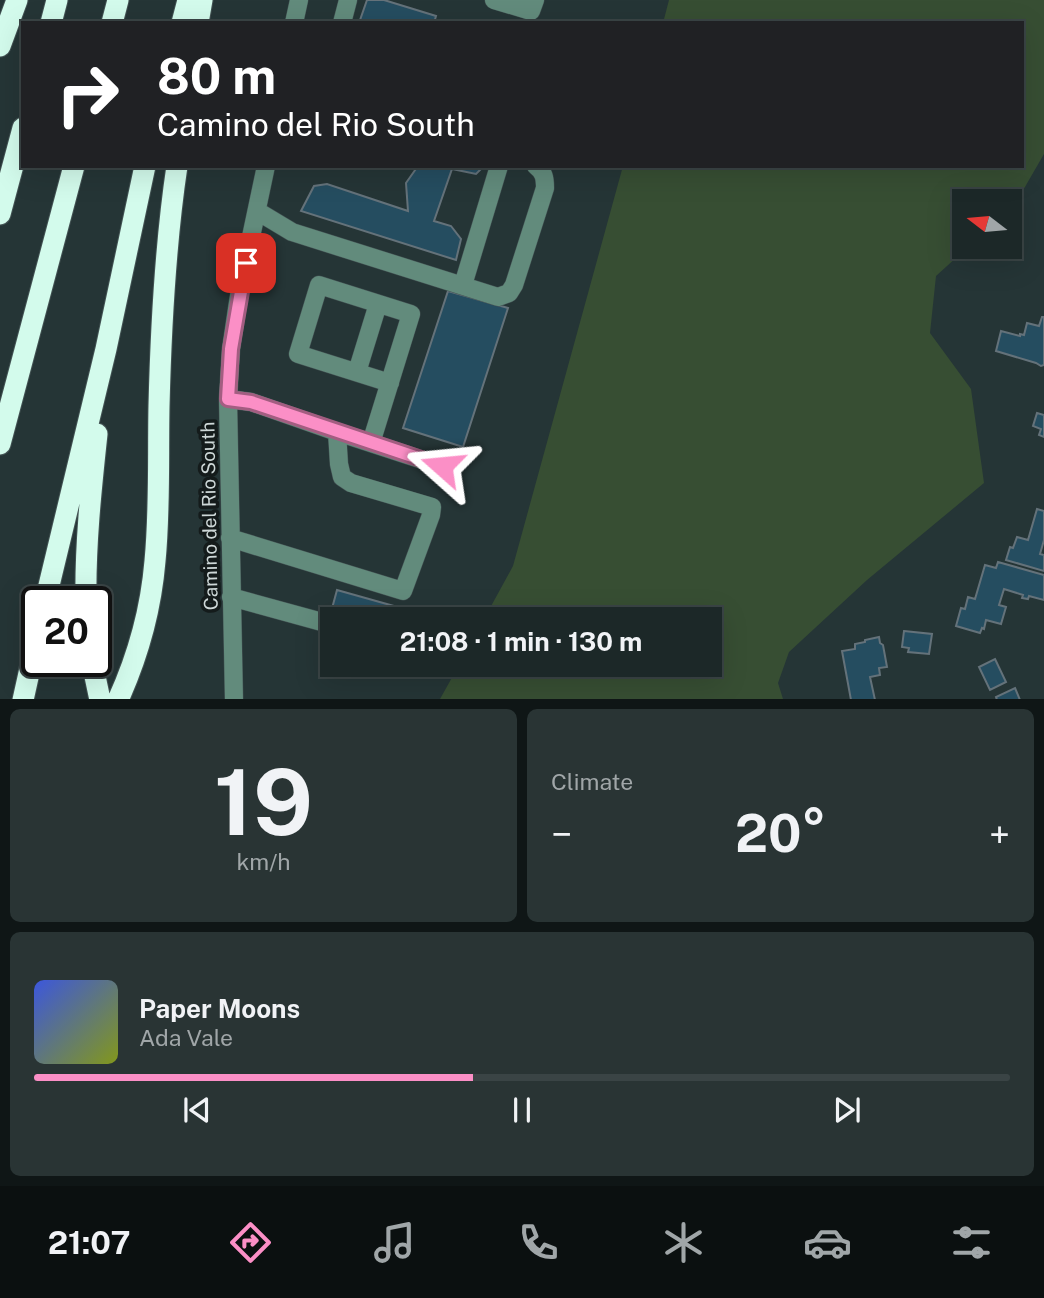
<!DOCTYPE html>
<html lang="en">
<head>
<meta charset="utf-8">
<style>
  :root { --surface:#1c2828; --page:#293434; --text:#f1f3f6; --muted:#a0a6a8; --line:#3a4445; --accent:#fb8fc6 }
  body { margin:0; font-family:"Public Sans",sans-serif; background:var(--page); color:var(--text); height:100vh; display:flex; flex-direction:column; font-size:26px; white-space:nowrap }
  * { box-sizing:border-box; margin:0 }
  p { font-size:23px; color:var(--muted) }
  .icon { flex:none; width:38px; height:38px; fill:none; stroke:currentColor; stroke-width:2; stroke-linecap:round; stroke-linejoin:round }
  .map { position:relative; height:699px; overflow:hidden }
  .sheet { display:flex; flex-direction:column; gap:10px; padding:10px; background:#0f1616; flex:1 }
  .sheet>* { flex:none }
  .guide { position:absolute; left:21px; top:21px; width:1003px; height:147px; border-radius:0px; box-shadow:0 7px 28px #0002,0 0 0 2px var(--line); background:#202124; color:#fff; overflow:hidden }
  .needle { width:46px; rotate:286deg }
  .controls { position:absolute; left:952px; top:189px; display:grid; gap:14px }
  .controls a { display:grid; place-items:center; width:70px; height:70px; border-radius:0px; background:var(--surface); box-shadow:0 7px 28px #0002,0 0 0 2px var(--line); font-size:35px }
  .speed { position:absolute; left:21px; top:586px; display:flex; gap:14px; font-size:35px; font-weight:700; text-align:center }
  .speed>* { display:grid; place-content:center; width:91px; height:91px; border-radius:50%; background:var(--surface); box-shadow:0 7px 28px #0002,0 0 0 2px var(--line); line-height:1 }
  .speed .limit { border:4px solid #111; border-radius:10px; background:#fff; color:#111 }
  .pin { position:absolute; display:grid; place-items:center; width:60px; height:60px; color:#fff; margin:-30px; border-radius:14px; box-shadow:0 4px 10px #0006 }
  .me { position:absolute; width:77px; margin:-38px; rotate:288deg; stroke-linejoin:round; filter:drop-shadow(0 0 5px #0008) }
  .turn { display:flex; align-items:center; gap:24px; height:147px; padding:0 21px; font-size:32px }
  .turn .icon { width:91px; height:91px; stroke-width:2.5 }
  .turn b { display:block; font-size:49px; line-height:60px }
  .big { font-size:52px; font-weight:700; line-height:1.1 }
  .sheet .card { flex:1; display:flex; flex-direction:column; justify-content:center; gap:10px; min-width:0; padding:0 24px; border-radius:10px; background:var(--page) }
  .sheet .dial { align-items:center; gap:0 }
  .dial b { font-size:91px; line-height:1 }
  .song { display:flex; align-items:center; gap:21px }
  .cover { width:84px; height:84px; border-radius:10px; background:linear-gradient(135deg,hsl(230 70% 55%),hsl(70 70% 35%)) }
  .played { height:7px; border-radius:4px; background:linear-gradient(90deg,var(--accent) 45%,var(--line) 45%) }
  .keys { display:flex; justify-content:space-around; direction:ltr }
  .heat { display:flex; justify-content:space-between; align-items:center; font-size:38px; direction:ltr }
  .sheet .tiles { flex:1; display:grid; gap:10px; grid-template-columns:1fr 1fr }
  .card:last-child { grid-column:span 2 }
  .trip { position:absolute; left:320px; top:607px; width:402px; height:70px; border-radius:0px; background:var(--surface); box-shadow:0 7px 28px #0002,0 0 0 2px var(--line); font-weight:700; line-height:70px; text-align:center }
  .tabs { display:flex; height:112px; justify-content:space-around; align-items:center; background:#0b1010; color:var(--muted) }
  .tabs .icon { width:49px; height:49px }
  .tabs .active { color:var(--accent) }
  .tabs b { font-size:32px; color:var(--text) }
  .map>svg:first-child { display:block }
  .green { fill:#374e33 }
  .building { fill:#254d60; stroke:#64727a; stroke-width:2 }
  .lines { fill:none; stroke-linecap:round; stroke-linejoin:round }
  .minor-casing { stroke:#435253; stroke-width:19 }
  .highway-casing { stroke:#435253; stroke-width:23 }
  .minor { stroke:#628b7c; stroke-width:18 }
  .highway { stroke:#d3fbec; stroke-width:21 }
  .route-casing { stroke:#a35d81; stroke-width:18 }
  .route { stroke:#fb8fc6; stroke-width:12 }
  .labels { text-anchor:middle; stroke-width:7; stroke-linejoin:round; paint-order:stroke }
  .street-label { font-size:19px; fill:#ced8d8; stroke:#141b1b }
</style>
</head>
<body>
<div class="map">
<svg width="1044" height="700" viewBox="0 0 1044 700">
  <rect width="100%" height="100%" fill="#253536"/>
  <path class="green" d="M669 0H1044V154L1018 199 1010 217V201H964V247H996L995 250 958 256 936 276 930 333 971 389 984 483 867 580 789 652 778 683 783 699H440L459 665H710V620L484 619 513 566 623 166H1022V23H663Z"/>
  <path class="building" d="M367 0H384L436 16 434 23H359Z
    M418 166H484L476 174 452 169 434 221 451 226 461 239 456 260 301 211 314 186 327 184 408 211 406 183Z
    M448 291 508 308 463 447 403 428Z
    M1042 317H1044V365L1041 366 1036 363 996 351 1001 331 1020 336V334L1024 335 1027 323 1039 326Z
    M1037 413 1044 415V437L1039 435 1041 429 1033 426Z
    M1037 509 1044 511V540L1040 554 1044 555V571L1006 560 1010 547 1013 548 1017 537 1028 540Z
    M998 562 1044 575V600L1029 596 1028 599 1022 598 1023 595 1004 589 999 605 1006 607 1001 624 986 620 984 629 982 628 980 633 956 626 961 608 965 609 968 597 975 599 985 565 996 568Z
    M337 590 401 608 398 620H332V642L324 638Z
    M904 631 932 634 929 654 908 652 909 648 902 647Z
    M879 637 880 643 883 645 887 667 879 668 880 675 870 677 875 700H851L842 651 855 649V644L865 642V640Z
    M995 659 1006 682 990 690 979 667Z
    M1015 688 1020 700H997L996 697Z"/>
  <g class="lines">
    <defs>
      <path id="minor" d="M494 0 531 11 535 0
        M294 23 299 0
        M342 23 348 0
        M257 211 292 232 498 297 509 293 514 285 545 188C545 178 544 172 536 166
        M463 285 499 166
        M357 372 378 304
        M228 399 251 402 337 432 339 464 342 477 351 483 432 507 431 515 403 591 230 538
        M337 432 441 466
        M371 443 411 314 319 285 298 354 390 383
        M231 597 322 622
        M234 700 228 399 231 349 240 289 266 166"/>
      <path id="highway" d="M51 23 57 0
        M112 23 118 0
        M182 23 188 0
        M198 23 202 0
        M0 46 17 0
        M0 214 23 128
        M0 444 74 166
        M45 602 106 349 145 166
        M86 602C85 546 91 490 97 434
        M92 662 100 700
        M23 700 37 637
        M118 700C138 656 151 609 155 561 160 510 158 457 159 406 161 326 165 246 177 166"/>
    </defs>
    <use href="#minor" class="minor-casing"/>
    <use href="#highway" class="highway-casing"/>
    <use href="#minor" class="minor"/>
    <use href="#highway" class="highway"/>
  </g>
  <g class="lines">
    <defs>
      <path id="route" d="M246 263 231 349 228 399 251 402 442 466"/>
    </defs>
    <use href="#route" class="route-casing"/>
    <use href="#route" class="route"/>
  </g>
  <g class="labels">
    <g class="street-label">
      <text transform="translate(209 516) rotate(-91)" y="7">Camino del Rio South</text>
    </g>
  </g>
</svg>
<div class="controls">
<a><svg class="needle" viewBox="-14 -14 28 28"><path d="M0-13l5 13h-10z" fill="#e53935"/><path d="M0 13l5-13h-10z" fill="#a0a6a8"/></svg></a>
</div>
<div class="speed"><div class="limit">20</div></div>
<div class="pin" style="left:246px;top:263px;background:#d93025"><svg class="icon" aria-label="arrive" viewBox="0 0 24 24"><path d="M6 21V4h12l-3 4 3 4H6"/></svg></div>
<svg class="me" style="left:442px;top:466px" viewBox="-20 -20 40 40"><path d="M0-17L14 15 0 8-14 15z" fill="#fb8fc6" stroke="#fff" stroke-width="4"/></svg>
<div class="trip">21:08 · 1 min · 130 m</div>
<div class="guide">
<div class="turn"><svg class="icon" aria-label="right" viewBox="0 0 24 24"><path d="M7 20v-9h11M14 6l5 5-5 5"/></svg><div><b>80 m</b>Camino del Rio South</div></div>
</div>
</div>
<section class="sheet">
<div class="tiles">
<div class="card dial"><b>19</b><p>km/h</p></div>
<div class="card"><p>Climate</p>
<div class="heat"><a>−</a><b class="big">20°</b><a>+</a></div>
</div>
<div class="card">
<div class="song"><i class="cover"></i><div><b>Paper Moons</b><p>Ada Vale</p></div></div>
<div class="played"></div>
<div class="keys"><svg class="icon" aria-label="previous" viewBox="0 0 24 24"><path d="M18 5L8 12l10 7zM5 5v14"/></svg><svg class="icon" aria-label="pause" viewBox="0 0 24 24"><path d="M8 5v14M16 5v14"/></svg><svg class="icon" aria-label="next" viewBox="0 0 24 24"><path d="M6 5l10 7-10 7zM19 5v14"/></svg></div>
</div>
</div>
</section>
<nav class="tabs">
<b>21:07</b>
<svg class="icon active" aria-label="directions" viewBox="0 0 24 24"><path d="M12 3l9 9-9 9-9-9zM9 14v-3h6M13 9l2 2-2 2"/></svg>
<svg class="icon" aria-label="music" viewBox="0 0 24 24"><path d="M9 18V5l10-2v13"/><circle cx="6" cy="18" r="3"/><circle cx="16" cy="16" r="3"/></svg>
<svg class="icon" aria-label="phone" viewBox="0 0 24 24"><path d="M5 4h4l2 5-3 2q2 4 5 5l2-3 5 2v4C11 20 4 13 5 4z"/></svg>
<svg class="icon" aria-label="climate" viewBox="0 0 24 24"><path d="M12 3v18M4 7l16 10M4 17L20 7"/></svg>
<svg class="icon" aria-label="car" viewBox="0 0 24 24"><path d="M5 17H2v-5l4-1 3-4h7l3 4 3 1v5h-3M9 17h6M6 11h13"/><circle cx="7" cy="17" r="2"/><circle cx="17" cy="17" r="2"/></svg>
<svg class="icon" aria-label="filters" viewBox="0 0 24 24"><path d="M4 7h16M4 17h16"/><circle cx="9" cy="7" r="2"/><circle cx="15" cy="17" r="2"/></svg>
</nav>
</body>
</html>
